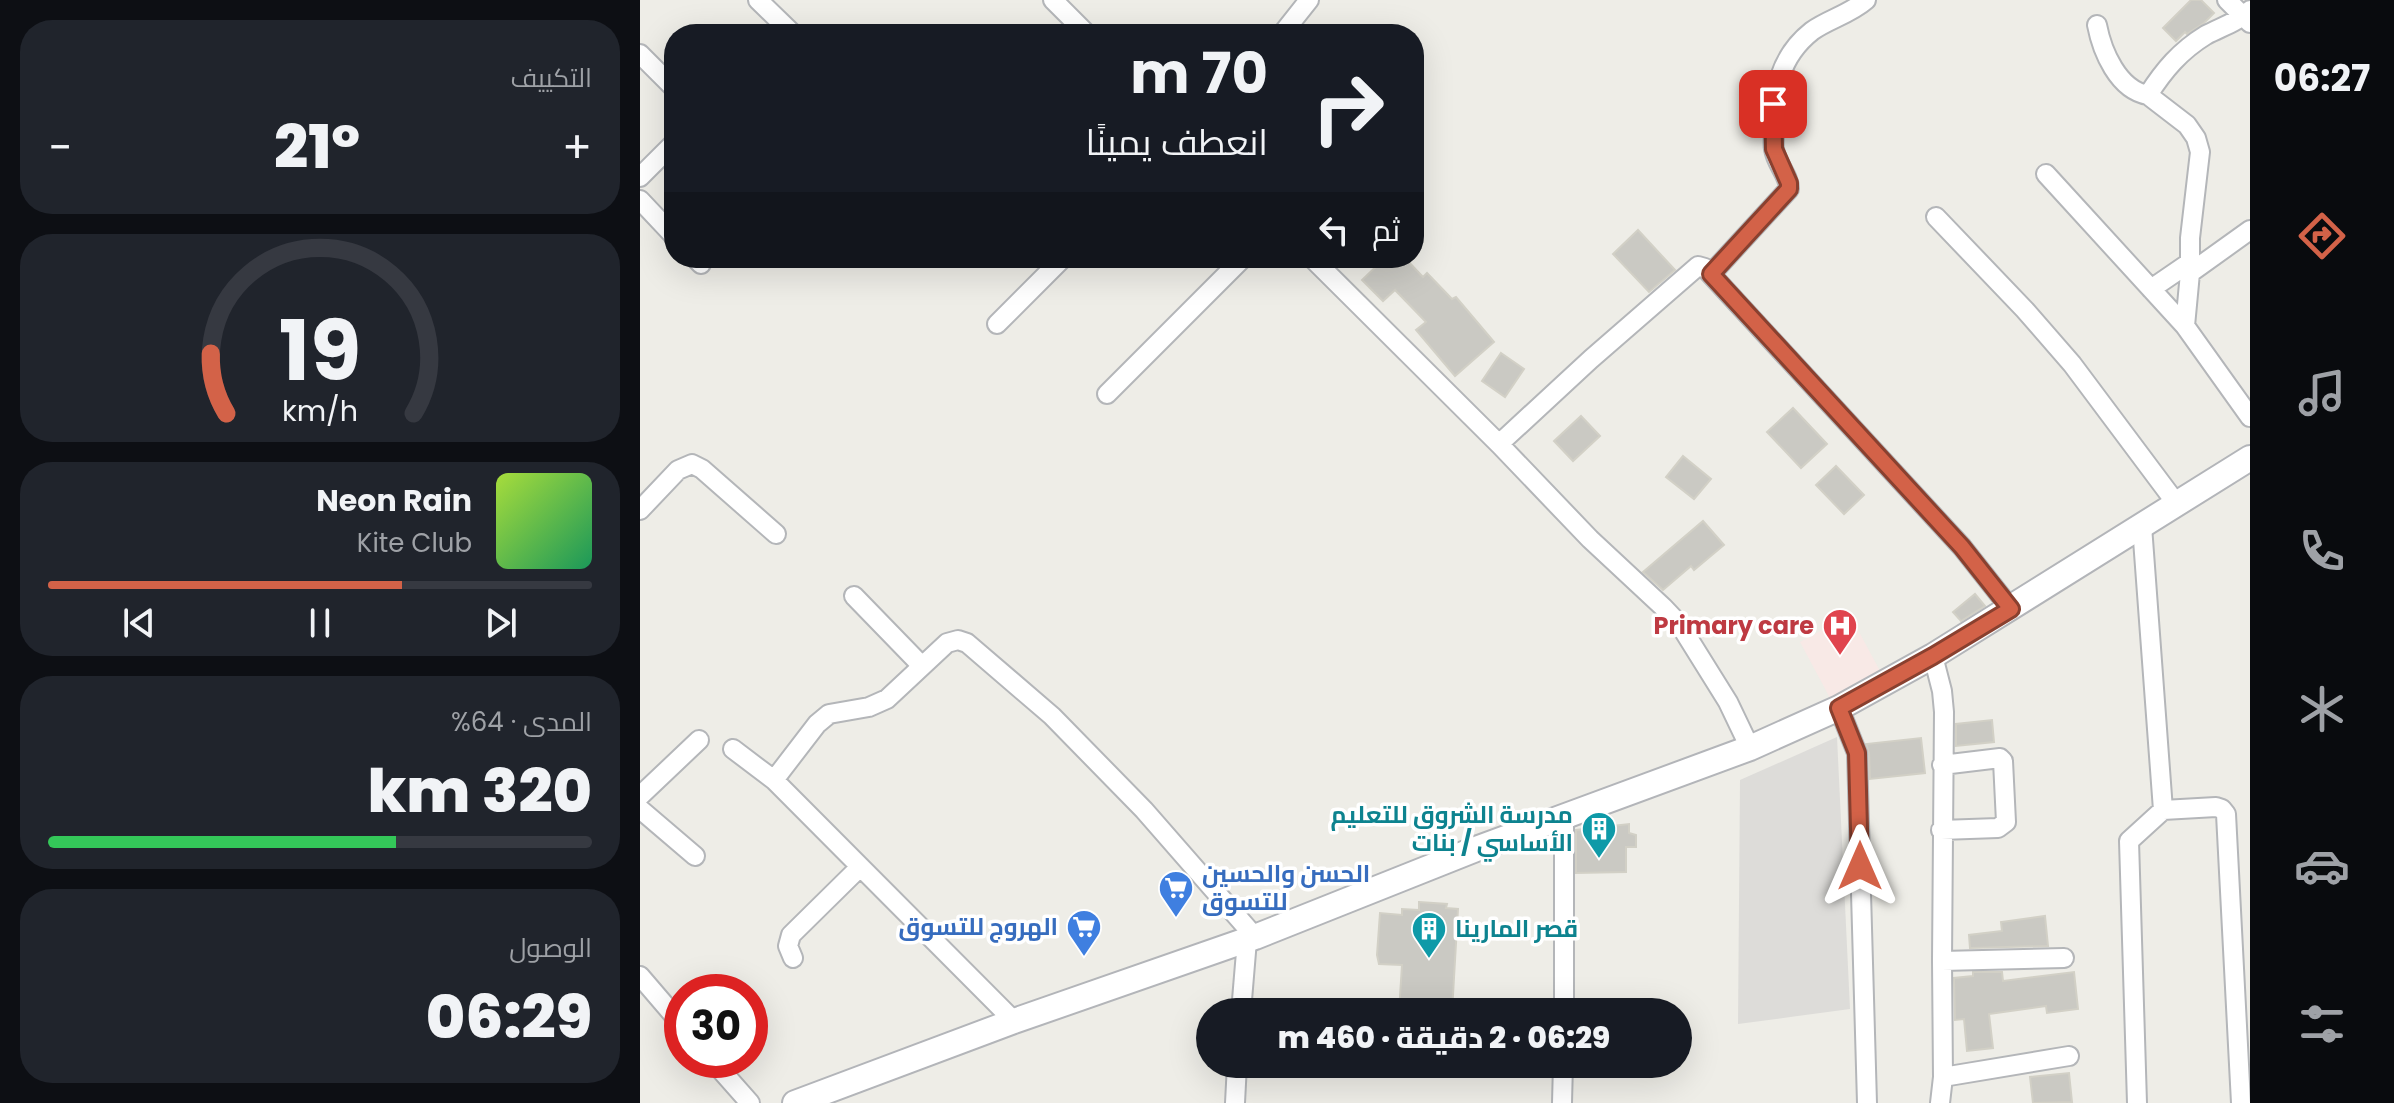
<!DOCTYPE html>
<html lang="ar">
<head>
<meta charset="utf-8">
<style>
  :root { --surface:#171b24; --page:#20242c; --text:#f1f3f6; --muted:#9ea1a6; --line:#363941; --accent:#d36248 }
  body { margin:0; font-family:Poppins,Cairo,sans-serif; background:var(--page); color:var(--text); direction:rtl; height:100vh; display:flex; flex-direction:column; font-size:30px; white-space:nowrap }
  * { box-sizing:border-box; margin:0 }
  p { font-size:26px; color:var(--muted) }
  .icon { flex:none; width:44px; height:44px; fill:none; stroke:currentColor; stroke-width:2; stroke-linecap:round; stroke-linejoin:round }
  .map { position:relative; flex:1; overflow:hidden; direction:ltr }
  .drawer { display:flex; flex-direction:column; gap:20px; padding:20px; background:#0d0f14; width:640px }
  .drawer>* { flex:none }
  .guide { position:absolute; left:24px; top:24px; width:760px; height:244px; border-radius:32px; box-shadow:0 8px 32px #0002; direction:rtl; background:#171b24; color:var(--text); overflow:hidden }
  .speed { position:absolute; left:24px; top:974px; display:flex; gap:16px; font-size:40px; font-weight:700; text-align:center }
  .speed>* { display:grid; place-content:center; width:104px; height:104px; border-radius:50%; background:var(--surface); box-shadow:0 8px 32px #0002; line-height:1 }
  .speed .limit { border:12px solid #d22; background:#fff; color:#111 }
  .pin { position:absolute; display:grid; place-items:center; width:68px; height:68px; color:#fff; margin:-34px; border-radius:16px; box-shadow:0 4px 12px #0006 }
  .me { position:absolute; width:88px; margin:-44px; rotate:0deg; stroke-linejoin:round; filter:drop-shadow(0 0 6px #0008) }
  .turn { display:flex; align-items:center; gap:28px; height:168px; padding:0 24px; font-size:36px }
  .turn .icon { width:104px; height:104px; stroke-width:2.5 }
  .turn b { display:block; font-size:56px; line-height:68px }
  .then { display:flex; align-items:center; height:76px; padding:0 24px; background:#0003; gap:16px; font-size:30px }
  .big { font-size:60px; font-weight:800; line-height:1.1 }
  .drawer .card { flex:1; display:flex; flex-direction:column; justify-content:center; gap:12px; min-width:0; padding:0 28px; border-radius:32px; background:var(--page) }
  .drawer .dial { align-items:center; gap:0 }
  .dial svg { height:208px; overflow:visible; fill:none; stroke:var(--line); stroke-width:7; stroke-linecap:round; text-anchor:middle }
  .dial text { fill:var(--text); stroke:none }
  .song { display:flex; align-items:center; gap:24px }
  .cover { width:96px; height:96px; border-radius:12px; background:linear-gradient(135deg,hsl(80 70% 55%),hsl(150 70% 35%)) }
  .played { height:8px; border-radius:4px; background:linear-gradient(90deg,var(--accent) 65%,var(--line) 65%) }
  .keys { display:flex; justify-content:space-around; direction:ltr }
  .heat { display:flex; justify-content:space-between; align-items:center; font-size:44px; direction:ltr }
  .charge { height:12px; border-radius:6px; background:linear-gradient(90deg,#34c759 64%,var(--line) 0) }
  .trip { position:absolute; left:556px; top:998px; width:496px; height:80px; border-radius:40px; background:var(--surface); box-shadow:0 8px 32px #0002; font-weight:800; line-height:80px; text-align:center; direction:rtl }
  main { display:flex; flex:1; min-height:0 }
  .dock { display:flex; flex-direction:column; width:144px; justify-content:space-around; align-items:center; background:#090b0e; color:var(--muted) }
  .dock .icon { width:56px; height:56px }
  .dock .active { color:var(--accent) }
  .dock b { font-size:36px; color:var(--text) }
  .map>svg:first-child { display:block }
  .industrial { fill:#dddcd9 }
  .medical { fill:#f8e9e6 }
  .building { fill:#cac9c3; stroke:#d2d0c6; stroke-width:2 }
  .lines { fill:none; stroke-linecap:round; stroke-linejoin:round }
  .street-casing { stroke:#b4b6b9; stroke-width:22 }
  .secondary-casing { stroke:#b3b5b9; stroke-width:28 }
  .street { stroke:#fff; stroke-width:18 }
  .secondary { stroke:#fff; stroke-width:24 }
  .route-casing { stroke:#89402f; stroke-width:20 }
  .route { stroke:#d36248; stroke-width:14 }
  .labels { text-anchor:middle; stroke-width:7; stroke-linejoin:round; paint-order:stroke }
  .health-label { font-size:24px; font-weight:bold; fill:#be3a42; stroke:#fff; text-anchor:end }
  .culture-label { font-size:24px; font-weight:bold; fill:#0d838f; stroke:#fff; text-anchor:end }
  .shop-label { font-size:24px; font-weight:bold; fill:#366cbe; stroke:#fff; text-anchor:start }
</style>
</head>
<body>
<main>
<nav class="dock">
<b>06:27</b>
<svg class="icon active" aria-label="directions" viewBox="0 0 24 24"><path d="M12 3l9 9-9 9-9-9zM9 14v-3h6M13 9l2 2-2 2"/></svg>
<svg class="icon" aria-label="music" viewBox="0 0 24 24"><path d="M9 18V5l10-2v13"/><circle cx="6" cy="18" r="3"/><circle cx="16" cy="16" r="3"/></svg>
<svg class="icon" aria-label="phone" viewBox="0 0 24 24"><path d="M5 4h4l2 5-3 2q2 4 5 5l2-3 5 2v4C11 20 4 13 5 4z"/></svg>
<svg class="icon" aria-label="climate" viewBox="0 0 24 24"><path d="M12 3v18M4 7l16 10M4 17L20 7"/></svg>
<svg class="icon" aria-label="car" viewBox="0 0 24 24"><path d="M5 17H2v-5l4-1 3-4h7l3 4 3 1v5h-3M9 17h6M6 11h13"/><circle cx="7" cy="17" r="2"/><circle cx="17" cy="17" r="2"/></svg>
<svg class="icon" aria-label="filters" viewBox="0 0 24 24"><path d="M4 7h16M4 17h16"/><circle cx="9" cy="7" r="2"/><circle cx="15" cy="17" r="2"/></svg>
</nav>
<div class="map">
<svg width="1610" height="1103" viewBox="0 0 1610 1103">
  <rect width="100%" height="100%" fill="#eeede7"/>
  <path class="industrial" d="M1197 737 1210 1009 1098 1024 1100 780Z"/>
  <path class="medical" d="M1210 615 1240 671 1190 698 1160 642Z"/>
  <path class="building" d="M1551 0H1561L1574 13 1564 23 1547 34 1545 32 1536 41 1523 28Z
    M998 230 1035 270 1009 292 973 254Z
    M745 258H765L783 277 787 273 812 299 816 297 854 342 815 376 776 330 786 322 755 290 743 301 722 280Z
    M861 353 884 369 865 397 842 381Z
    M1153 408 1187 444 1161 468 1127 432Z
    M941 416 960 436 933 461 914 441Z
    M1043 456 1071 479 1054 499 1026 477Z
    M1196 466 1224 495 1204 514 1176 485Z
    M1063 521 1084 545 1054 570 1051 566 1023 590 1003 572Z
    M1335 594 1345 606 1321 621 1313 612Z
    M1352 720 1354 742 1316 746V724Z
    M1281 738 1285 773 1230 779 1229 753 1226 744Z
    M989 824V833L996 835V847H986V872L936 873V830Z
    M779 902 807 904 806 908 818 909 812 1012H759L762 965 739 964 737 955 740 913 762 915V909L779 910Z
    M1405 916 1408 946 1330 948 1329 935 1362 931 1361 922Z
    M1333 972H1362L1363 981 1434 972 1438 1009 1407 1013 1406 1006 1349 1014 1353 1048 1327 1051 1324 1019 1315 1020 1314 978 1333 976Z
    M1429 1073 1432 1102 1393 1103 1390 1077Z"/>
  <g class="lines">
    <defs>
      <path id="street" d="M118 0 153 34
        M413 0 447 34
        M1587 0 1610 23
        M1457 25C1462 51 1478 90 1508 95
        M642 34 669 0
        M0 54 34 88
        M1406 174 1545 326 1610 417
        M0 177 34 143
        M0 200 34 236
        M1296 217 1385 310 1432 364 1536 503
        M55 258 61 264
        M672 258 859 444 950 539 1023 607 1040 625 1088 702 1110 748
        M1550 273V238L1560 152 1556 138 1547 125 1508 95C1524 70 1540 51 1566 35 1581 27 1598 22 1610 10
        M1071 274 1149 189C1149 175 1136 164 1134 149 1133 144 1134 137 1134 131 1133 92 1139 57 1172 31 1189 19 1210 14 1226 0
        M1511 289 1549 263
        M357 324 423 258
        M1545 326 1550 273 1610 230
        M467 394 603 258
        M859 444 951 359 1058 266 1065 268 1322 547 1371 609
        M0 510 38 470 52 464 62 469 136 534
        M1502 526 1523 810
        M214 596 281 665
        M1293 656 1302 691 1304 712 1302 961 1424 958
        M1199 708 1217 753 1227 1103
        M93 749 134 780 374 1021
        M134 780 177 724 189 714 229 707 247 699 307 643 318 640 327 643 412 716 504 810 615 937
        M0 796 59 740
        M0 809 55 856
        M1301 830 1358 828 1366 822 1363 761 1360 758 1302 765
        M153 958 148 946 151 935 220 867
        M1302 961 1303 1077 1429 1056
        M0 976 42 1025
        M601 1012 607 940
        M924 1012V817
        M72 1060 110 1103
        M595 1103 597 1064
        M922 1103 923 1064
        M1300 1103 1303 1077
        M1497 1103 1489 841 1523 810 1576 807 1582 809 1586 814 1601 1103"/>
      <path id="secondary" d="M155 1103 374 1021 615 937 836 849 1110 748 1199 708 1293 656 1610 458"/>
    </defs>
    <use href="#street" class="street-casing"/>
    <use href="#secondary" class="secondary-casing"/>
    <use href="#street" class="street"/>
    <use href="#secondary" class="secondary"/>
  </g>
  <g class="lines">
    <defs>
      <path id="route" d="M1133 104 1134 149 1149 183V189L1071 274 1322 547 1371 609 1293 656 1199 708 1217 753 1220 866"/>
    </defs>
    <use href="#route" class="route-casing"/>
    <use href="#route" class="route"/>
  </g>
  <defs>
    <symbol id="hospital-pin" viewBox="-11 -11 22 30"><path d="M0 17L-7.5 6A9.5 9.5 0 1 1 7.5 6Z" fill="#e0444e" stroke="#fff"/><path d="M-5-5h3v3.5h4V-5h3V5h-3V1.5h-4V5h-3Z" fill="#fff"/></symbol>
    <symbol id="building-pin" viewBox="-11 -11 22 30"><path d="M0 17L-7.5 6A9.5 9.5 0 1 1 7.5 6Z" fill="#0f9aa8" stroke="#fff"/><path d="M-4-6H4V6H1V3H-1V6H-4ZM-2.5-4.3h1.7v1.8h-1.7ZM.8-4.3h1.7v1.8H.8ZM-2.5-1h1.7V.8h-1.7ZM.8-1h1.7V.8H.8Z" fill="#fff"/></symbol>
    <symbol id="supermarket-pin" viewBox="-11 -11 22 30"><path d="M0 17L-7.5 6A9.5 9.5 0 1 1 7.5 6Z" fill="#3f7fe0" stroke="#fff"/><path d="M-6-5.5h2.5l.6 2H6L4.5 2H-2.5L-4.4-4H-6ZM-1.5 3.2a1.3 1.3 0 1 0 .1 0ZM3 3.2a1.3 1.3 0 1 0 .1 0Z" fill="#fff"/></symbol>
  </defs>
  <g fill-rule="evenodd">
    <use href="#hospital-pin" x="1180" y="606" width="40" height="54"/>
    <use href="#building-pin" x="939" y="809" width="40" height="54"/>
    <use href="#supermarket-pin" x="516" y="868" width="40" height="54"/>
    <use href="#supermarket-pin" x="424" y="907" width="40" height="54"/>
    <use href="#building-pin" x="769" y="909" width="40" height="54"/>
  </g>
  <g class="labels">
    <g class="health-label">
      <text x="1174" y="634">Primary care</text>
    </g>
    <g class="culture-label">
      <text x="933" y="823">مدرسة الشروق للتعليم<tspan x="933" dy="28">الأساسي / بنات</tspan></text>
      <text x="815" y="937" text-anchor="start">قصر المارينا</text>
    </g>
    <g class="shop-label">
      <text x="562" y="882">الحسن والحسين<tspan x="562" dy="28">للتسوق</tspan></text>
      <text x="418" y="935" text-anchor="end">الهروج للتسوق</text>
    </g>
  </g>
</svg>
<div class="speed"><div class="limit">30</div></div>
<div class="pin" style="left:1133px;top:104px;background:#d93025"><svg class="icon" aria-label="arrive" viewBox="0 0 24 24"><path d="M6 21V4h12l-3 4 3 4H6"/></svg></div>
<svg class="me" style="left:1220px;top:866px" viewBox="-20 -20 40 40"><path d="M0-17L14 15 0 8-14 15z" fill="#d36248" stroke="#fff" stroke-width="4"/></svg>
<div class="trip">06:29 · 2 دقيقة · 460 m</div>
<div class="guide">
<div class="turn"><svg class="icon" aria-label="right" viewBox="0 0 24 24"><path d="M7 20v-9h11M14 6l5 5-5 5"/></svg><div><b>70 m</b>انعطف يمينًا</div></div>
<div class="then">ثم<svg class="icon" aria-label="left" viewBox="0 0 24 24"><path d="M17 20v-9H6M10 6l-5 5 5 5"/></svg></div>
</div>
</div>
<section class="drawer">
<div class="card"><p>التكييف</p>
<div class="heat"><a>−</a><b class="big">21°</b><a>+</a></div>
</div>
<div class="card dial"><svg viewBox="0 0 100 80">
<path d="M14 69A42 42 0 1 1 86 69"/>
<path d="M14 69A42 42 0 0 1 8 46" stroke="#d36248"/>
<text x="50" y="56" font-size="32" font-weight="700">19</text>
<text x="50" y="72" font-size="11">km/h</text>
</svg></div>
<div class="card">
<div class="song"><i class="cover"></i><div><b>Neon Rain</b><p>Kite Club</p></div></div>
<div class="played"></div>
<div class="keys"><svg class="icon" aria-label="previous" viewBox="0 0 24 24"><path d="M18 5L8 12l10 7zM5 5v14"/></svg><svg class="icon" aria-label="pause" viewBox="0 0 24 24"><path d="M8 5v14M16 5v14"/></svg><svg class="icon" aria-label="next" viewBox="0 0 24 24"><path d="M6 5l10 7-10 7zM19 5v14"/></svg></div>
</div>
<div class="card"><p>المدى · 64%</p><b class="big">320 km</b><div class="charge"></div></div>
<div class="card"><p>الوصول</p><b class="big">06:29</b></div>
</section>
</main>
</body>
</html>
